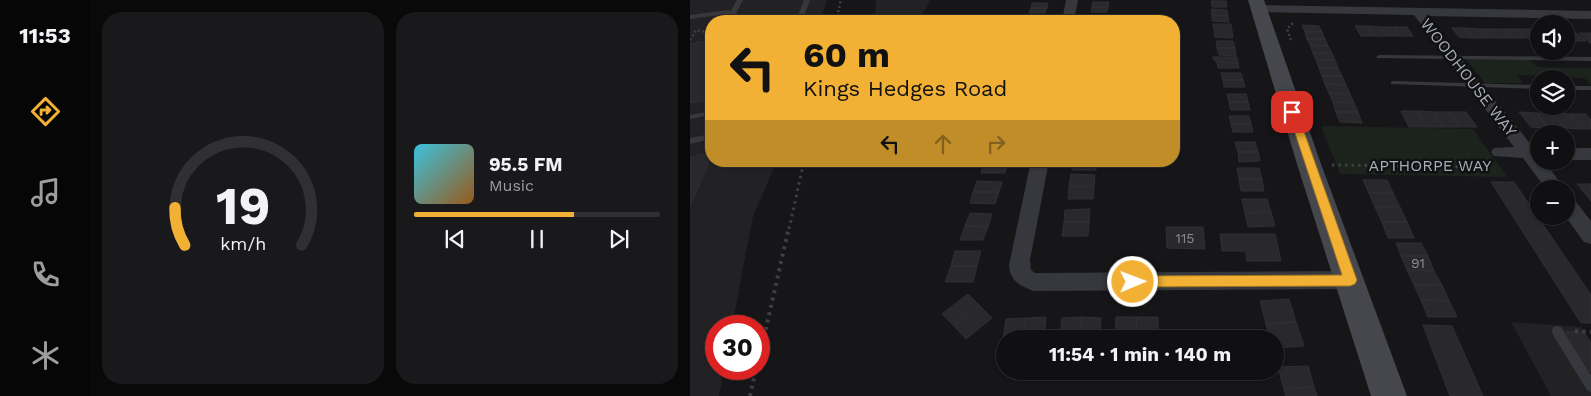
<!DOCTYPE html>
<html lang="en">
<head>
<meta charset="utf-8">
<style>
  :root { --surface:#101012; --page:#19191b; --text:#f1f3f6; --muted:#9c9d9f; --line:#303032; --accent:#f2b134 }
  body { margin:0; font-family:"Work Sans",sans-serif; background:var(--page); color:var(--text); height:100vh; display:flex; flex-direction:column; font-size:19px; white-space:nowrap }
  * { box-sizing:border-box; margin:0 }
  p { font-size:16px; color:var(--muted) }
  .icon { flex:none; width:28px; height:28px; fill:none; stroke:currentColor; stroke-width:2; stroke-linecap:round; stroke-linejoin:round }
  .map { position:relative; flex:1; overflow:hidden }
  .sheet { display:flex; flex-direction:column; gap:12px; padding:12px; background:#09090a; width:600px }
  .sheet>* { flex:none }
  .guide { position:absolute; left:15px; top:15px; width:475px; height:152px; border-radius:20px; box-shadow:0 1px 4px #0004,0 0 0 1px var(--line); background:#f2b134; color:#111; overflow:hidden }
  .tools { position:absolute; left:840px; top:15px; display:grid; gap:10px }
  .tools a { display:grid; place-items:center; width:45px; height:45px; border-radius:50%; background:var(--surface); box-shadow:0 1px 4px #0004,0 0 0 1px var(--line); font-size:25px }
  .speed { position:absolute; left:15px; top:315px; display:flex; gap:10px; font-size:25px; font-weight:700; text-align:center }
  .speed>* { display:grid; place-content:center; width:65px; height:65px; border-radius:50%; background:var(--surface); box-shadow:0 1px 4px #0004,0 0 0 1px var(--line); line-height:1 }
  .speed .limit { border:8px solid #d22; background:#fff; color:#111 }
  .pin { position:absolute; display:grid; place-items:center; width:42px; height:42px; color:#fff; margin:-21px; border-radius:10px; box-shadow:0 2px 8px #0006 }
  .me { position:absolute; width:55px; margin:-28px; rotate:89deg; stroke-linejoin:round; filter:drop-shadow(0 0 4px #0008) }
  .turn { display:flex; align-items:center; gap:18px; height:105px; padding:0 15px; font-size:22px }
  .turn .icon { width:65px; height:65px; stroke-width:2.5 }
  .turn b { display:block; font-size:35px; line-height:42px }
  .lanes { display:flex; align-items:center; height:48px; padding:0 15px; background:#0003; justify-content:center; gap:25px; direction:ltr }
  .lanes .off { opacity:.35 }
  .sheet .tile { flex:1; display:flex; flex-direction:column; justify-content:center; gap:8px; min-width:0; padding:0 18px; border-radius:20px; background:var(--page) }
  .sheet .dial { align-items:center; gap:0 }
  .dial svg { height:130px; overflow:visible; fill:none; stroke:var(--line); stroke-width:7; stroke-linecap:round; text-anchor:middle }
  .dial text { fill:var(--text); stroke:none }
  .song { display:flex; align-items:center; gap:15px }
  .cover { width:60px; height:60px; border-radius:8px; background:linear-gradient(135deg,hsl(190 70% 55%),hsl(30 70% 35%)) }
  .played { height:5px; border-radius:2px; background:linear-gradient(90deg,var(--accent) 65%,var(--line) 65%) }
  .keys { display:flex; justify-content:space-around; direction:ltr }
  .sheet .tiles { flex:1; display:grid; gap:12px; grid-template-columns:repeat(2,1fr) }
  .trip { position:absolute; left:306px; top:330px; width:288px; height:50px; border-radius:25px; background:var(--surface); box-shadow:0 1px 4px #0004,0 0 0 1px var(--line); font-weight:700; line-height:50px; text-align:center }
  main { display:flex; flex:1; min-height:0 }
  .menu { display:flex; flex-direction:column; width:90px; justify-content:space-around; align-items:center; background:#060607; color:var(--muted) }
  .menu .icon { width:35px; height:35px }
  .menu .on { color:var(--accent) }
  .menu b { font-size:22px; color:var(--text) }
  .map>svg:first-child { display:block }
  .built { fill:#222225 }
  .green { fill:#1c231d }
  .building { fill:#29292c; stroke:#303034 }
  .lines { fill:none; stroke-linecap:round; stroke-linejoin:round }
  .path-far2 { stroke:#3d3f44; stroke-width:2.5; stroke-dasharray:2 2.5; stroke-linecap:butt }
  .path-far1 { stroke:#3d3f44; stroke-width:3; stroke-dasharray:2.5 4; stroke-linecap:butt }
  .path { stroke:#3d3f44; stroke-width:4; stroke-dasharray:3 4.5; stroke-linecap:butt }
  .lane { fill:#37383d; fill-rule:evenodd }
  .street { fill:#37383d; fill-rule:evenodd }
  .secondary { fill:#45474d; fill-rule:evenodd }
  .route { fill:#f2b134; stroke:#9d7322 }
  .labels { text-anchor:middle; stroke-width:5; stroke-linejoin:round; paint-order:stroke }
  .number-label { font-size:14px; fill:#888b94 }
  .street-label { font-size:16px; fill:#a8adb8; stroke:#111113 }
</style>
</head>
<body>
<main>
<nav class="menu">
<b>11:53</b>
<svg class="icon on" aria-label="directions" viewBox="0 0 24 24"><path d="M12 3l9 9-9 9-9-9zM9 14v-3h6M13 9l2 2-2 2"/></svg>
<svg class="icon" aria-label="music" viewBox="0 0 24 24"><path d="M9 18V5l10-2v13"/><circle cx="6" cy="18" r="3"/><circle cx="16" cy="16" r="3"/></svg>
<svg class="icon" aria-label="phone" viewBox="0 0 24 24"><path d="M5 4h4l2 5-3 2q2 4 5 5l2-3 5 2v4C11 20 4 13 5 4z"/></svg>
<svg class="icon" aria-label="climate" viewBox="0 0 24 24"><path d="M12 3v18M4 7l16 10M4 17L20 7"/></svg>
</nav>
<section class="sheet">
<div class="tiles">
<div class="tile dial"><svg viewBox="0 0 100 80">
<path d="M14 69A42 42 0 1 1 86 69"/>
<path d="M14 69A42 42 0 0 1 8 46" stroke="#f2b134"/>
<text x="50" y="56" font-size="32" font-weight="700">19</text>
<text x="50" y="72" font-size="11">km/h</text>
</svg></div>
<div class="tile">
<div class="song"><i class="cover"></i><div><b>95.5 FM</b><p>Music</p></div></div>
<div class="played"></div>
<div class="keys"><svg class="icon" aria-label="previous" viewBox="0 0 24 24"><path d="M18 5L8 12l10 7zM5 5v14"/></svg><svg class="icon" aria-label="pause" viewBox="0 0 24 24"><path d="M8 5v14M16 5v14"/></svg><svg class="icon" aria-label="next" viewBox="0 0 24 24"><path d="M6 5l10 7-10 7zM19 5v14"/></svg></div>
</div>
</div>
</section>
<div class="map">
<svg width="901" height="396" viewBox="0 0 901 396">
  <rect width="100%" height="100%" fill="#161618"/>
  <path class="built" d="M0 0H137L130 21H21V161H87L63 216 42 326H26V369H34L29 396H0Z
    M186 0H241L228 21H185Z
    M821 322 891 327 901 343V396H861Z"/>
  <path class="green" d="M776 59 840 60 847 67 901 68V84L894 78 827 75 833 83H795Z
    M631 126 783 129 817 177 650 174Z"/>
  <path class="building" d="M521 1H536L537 7H522Z
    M403 2H419L418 7H402Z
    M342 3H358L357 8H341Z
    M402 7H418L417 12H401Z
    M341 8H357L355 13H339Z
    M521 9 537 10 538 16 522 15Z
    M401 15H416L415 20H400Z
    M522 15 538 16 539 22 522 21Z
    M337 17H353L352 21H336Z
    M523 24H541L543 38 525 37Z
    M612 25 629 26 632 32H615Z
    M665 26H678L684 36H671Z
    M678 26 691 27 697 36H684Z
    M691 27H704L710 36H697Z
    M704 27H717L723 36H710Z
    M762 28H775L783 38 769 37Z
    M775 28 788 29 796 38H783Z
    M788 29H801L809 38H796Z
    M801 29H814L823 38H809Z
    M814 29H827L836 38H823Z
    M827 29H840L849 39 836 38Z
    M615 32H632L635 39H617Z
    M876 32H885L896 41H882L876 36Z
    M889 33H901V43H900Z
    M617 39H635L638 46 620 45Z
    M21 40V99L0 103V44Z
    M526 41H543L545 48H527Z
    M620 45 638 46 642 53H623Z
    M527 48H545L546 56 529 55Z
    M623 53H642L645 60H626Z
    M523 57H547L548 63 527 62 524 60Z
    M626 60H645L648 68H629Z
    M527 62 548 63 549 68H528Z
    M629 68H648L652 76H632Z
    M531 73H551L553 80H533Z
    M632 76H652L656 85 635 84Z
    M533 80H553L555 87H534Z
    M635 84 656 85 660 94 639 93Z
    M639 93 660 94 664 103 643 102Z
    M537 94H556L558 102H539Z
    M539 102H558L560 110H541Z
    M643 102 664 103 668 112H646Z
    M711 111H727L736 127H719Z
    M727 111 744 112 753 127H736Z
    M646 112H668L672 123 650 122Z
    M744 112H760L770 127H753Z
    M760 112H776L787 127H770Z
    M829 112 846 113 858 128 841 127Z
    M846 113H862L875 128H858Z
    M862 113 879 114 892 129 875 128Z
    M879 114H896L901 120V129H892Z
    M539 116H559L561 124H541Z
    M541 124H561L563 132H543Z
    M545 142H565L568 152H548Z
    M548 152H568L570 161 549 162Z
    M21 153V157L0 206V157Z
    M383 161H406V170H382Z
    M294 162H318L315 173H291Z
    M547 168H569L572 179H549Z
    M381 174 405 175 404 186 379 187Z
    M549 179H572L574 191H551Z
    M673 180H697L703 193H679Z
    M287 181 312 182 309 192H283Z
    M801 182H824L901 295V323H891Z
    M887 184H901V201Z
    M404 186 403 199H378L379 187Z
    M283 192H309L305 204 280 203Z
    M679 193H703L710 207H685Z
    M552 199H577L581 212 555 213Z
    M685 207H710L717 222H692Z
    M400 209 399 222H374L375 210Z
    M581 212 585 226 558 227 555 213Z
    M280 213 302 214 298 227 275 226Z
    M374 222H399L398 236H372Z
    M692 222H717L724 238H698Z
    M275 226 298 227 293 240H270Z
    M476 227H513L515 249 477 248Z
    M530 234H585L591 261H557L556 251H532Z
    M706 243H731L738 256H711Z
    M265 251H291L287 266H261Z
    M711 256H738L744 271 717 270Z
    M261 266H287L283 282H255Z
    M717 270 744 271 752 285H724Z
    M724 285H752L759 301 731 300Z
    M278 294 290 306 264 326 252 314Z
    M599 299 606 322 576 324 570 301Z
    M731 300 759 301 767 317H738Z
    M290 306 302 318 276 339 264 326Z
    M356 317 354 339H334L336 318Z
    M392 317 390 339H370L372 318Z
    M392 317 411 318 410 339H390Z
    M426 317H447L446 339H425Z
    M447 317H468V339H446Z
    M336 318 334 339H315V345L312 346 316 319Z
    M606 322 614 346 585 348V339H580L576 324Z
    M733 325 762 326 793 396H760Z
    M876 332H894L901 343V372Z
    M618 366 624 387 594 389 588 367Z
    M624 387 627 396H596L594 389Z"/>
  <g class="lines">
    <path class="path-far2" d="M146 21 151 0
      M0 40 6 30 21 33
      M601 40 597 29 604 22"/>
    <path class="path-far1" d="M642 165 804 167
      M99 229 114 161"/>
    <path class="path" d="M885 331 901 332
      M69 359 99 227
      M60 396 66 369"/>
    <path class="lane" d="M47 0H53L46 13 51 15 49 21H43L45 16 38 14 0 19V15L38 10 41 11Z
      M114 0H120L112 21H106Z
      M689 55 901 57V61L687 58 686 57Z
      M703 81 849 85V89L701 84V82Z
      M876 86H901V90H876Z
      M21 111V115L0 119V115Z
      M21 134V139L0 144V138Z
      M867 326 871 327 901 375V392L897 390 863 335 862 331 863 327Z"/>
    <path class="street" d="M376 0H388L384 21H372Z
      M569 5 901 11V19L737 16 843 147 849 148V161H854L875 189H856L833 158 804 156 801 152 804 148 824 147 724 15 565 12 563 9Z
      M876 148H901V160H876Z
      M341 161H359L340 260 341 270 345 273 660 271 668 274 671 280 668 286 660 289 344 291C330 286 320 281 319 265Z
      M876 196 883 198 901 221V244L894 242 875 216Z"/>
    <path class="secondary" d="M558 0H574L631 164 717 396H681L607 164Z"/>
  </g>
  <path class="route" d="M599 110H602L607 112 667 280 665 284 660 286 443 287 438 286 436 282 438 278 443 276 652 275 598 112Z"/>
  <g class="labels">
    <g class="number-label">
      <text x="495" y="243">115</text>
      <text x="728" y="268">91</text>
    </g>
    <g class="street-label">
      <text transform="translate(779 77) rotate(52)" y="6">WOODHOUSE WAY</text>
      <text x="740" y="171">APTHORPE WAY</text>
    </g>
  </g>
</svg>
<div class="tools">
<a><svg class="icon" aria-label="sound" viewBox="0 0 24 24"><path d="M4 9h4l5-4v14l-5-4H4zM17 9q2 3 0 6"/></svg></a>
<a><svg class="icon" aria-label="layers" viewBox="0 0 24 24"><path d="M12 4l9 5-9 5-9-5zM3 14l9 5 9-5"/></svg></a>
<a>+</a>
<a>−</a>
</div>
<div class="speed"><div class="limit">30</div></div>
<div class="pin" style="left:602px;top:112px;background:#d93025"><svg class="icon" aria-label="arrive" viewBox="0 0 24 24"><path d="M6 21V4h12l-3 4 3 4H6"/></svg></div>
<svg class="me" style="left:443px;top:282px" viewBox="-20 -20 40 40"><circle r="17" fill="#f2b134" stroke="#fff" stroke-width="3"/><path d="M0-11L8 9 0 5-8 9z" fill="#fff"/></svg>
<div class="trip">11:54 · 1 min · 140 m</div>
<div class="guide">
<div class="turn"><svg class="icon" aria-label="left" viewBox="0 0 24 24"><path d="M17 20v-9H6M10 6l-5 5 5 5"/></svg><div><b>60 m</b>Kings Hedges Road</div></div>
<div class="lanes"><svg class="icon" aria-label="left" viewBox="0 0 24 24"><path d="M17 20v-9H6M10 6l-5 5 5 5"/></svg><svg class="icon off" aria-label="ahead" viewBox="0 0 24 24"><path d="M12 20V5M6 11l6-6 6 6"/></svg><svg class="icon off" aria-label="right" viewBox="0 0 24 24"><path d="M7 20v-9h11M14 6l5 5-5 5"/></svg></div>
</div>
</div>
</main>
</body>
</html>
